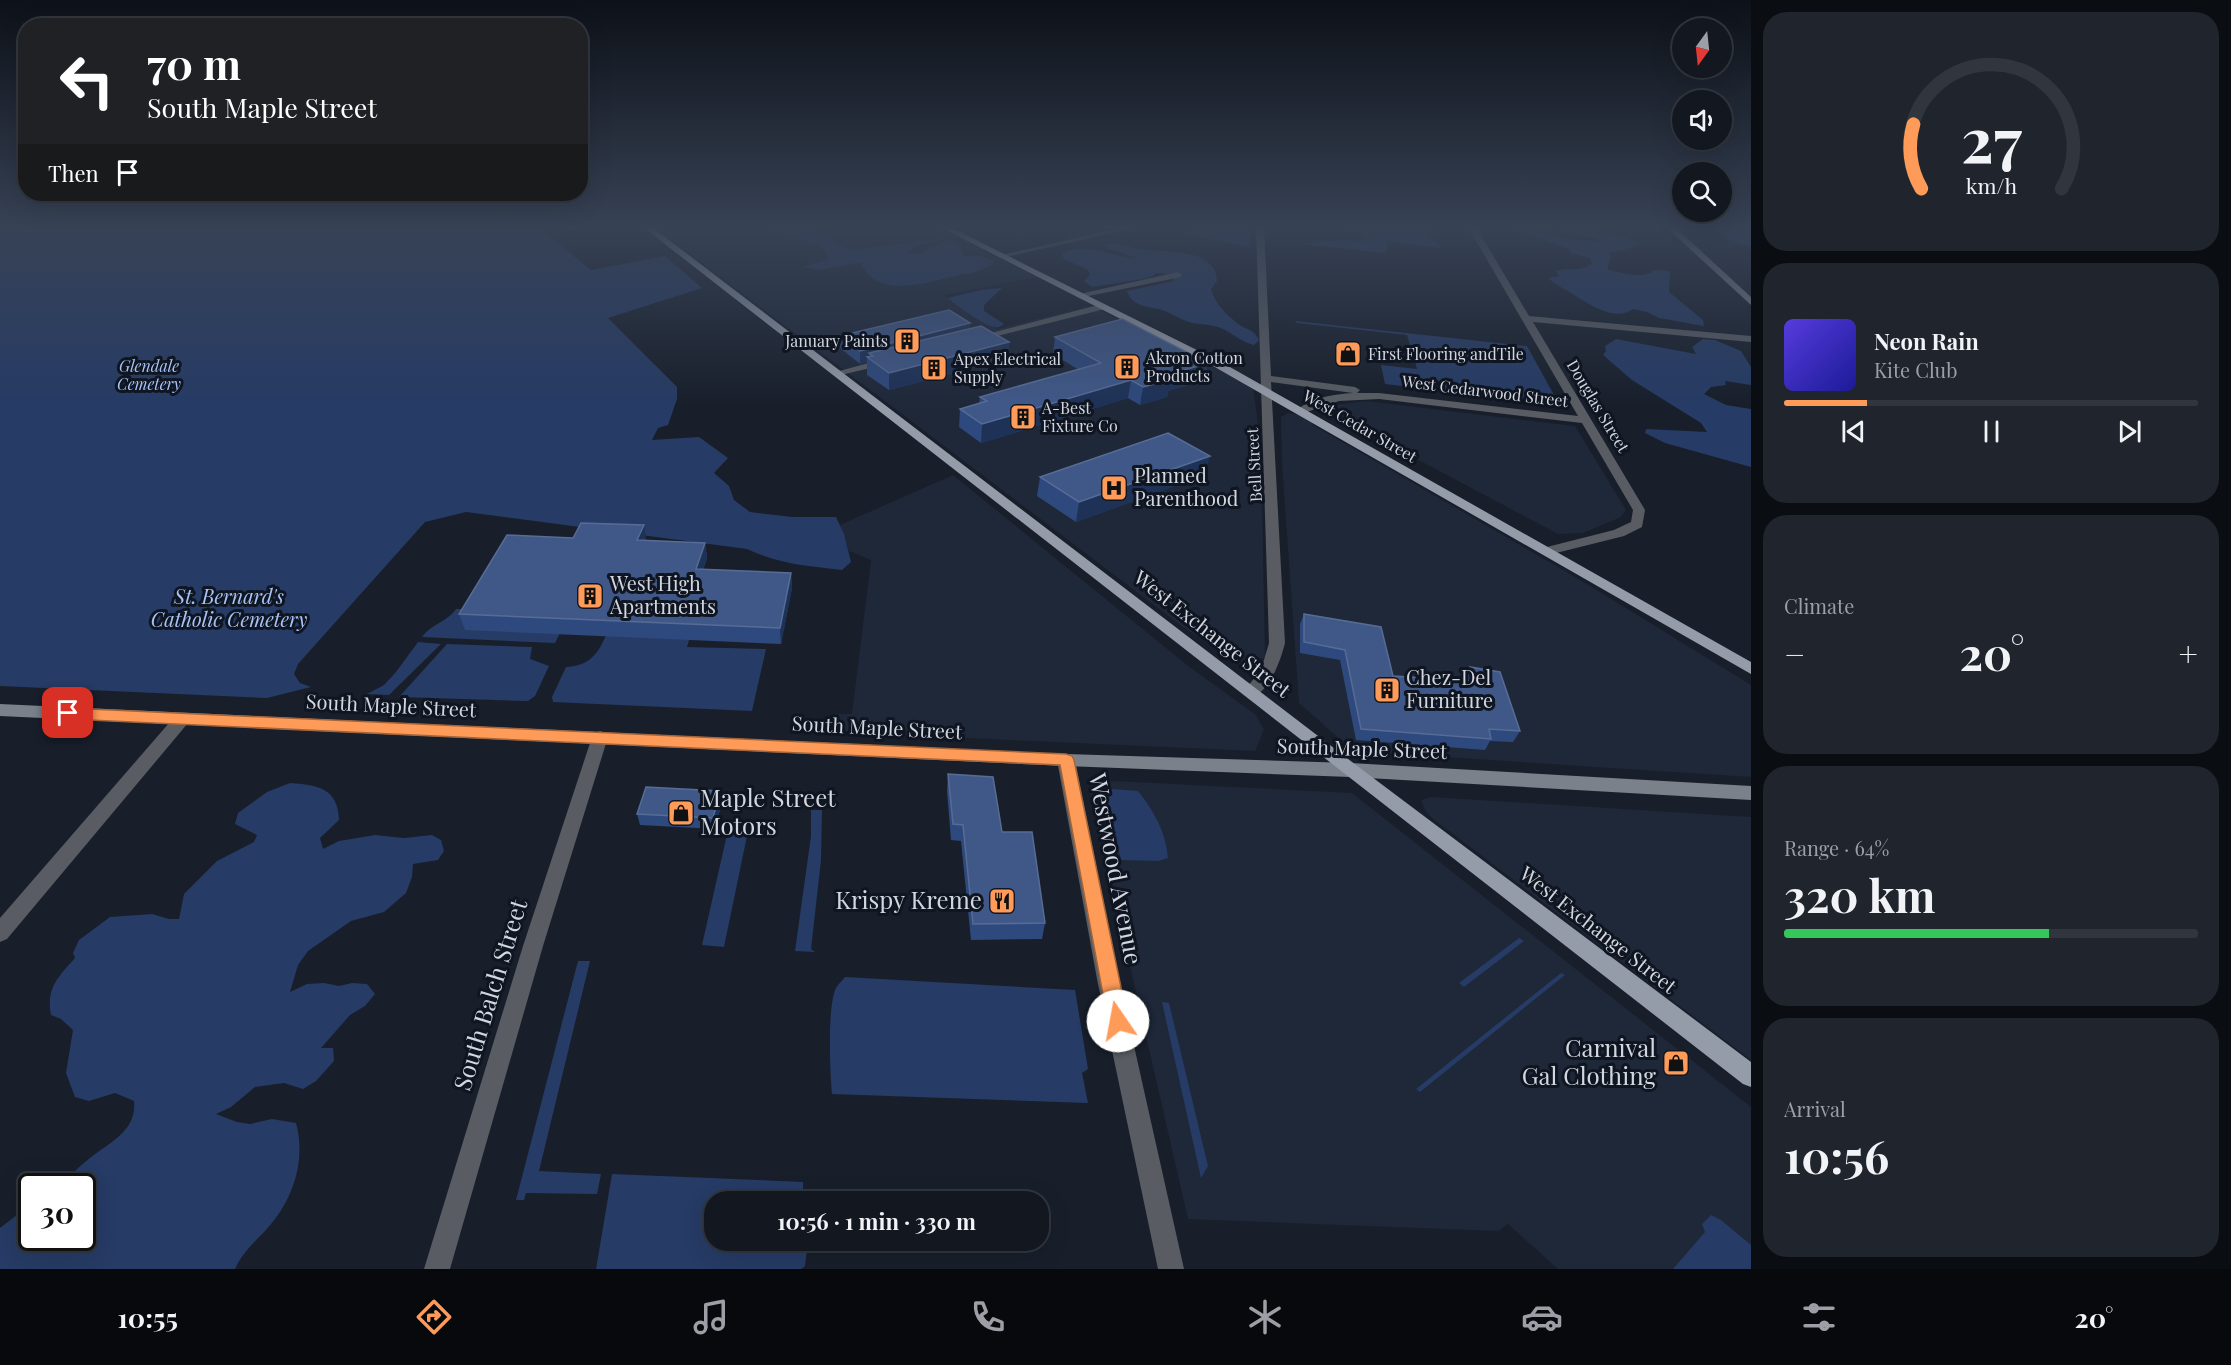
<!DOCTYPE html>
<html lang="en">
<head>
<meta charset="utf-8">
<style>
  :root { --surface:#121720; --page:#1f242d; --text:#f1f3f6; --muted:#9c9fa5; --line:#31363e; --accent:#fe9b59 }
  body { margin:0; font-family:"Playfair Display",serif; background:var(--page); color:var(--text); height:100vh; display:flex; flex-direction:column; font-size:22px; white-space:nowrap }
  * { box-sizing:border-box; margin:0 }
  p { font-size:20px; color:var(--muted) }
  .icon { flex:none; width:33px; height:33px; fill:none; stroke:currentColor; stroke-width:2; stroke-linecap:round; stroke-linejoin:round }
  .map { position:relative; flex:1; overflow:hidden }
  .drawer { display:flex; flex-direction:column; gap:12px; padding:12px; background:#0a0d12; width:480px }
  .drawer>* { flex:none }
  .banner { position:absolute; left:18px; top:18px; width:570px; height:183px; border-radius:24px; box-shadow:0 6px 24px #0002,0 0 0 2px var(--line); background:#202124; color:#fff; overflow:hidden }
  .needle { width:39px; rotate:195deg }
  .controls { position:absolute; left:1672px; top:18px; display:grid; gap:12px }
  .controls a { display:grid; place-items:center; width:60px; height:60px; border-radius:50%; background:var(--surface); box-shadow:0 6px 24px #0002,0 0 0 2px var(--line); font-size:30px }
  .speed { position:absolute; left:18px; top:1173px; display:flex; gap:12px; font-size:30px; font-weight:700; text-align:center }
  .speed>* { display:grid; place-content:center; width:78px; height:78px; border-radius:50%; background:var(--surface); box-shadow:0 6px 24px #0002,0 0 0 2px var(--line); line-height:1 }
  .speed .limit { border:3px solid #111; border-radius:9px; background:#fff; color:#111 }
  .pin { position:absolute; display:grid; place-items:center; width:51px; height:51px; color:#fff; margin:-26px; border-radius:12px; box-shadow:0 3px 9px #0006 }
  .me { position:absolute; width:66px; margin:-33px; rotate:348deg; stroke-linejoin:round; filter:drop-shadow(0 0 4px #0008) }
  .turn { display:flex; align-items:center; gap:21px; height:126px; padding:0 30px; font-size:27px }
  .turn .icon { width:78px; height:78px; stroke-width:2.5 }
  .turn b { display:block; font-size:42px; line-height:51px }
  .then { display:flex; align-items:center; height:57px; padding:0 30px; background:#0003; gap:12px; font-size:22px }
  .big { font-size:45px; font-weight:700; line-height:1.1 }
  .drawer .widget { flex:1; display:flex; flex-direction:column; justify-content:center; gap:9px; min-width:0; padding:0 21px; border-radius:24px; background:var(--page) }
  .drawer .dial { align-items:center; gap:0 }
  .dial svg { height:156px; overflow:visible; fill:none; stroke:var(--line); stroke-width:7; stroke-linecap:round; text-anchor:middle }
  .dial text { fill:var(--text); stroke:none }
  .song { display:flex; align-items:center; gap:18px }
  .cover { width:72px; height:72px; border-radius:9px; background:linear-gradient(135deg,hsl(250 70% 55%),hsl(240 70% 35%)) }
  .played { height:6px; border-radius:3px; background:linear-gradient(90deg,var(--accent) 20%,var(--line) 20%) }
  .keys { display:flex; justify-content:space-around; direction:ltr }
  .heat { display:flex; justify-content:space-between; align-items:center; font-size:33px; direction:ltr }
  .charge { height:9px; border-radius:4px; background:linear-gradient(90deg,#34c759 64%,var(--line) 0) }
  .trip { position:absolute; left:704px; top:1191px; width:345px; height:60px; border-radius:24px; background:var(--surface); box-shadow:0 6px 24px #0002,0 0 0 2px var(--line); font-weight:700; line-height:60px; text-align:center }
  .dock { display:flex; height:96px; justify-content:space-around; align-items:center; background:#07090d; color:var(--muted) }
  .dock .icon { width:42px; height:42px }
  .dock .on { color:var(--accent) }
  .dock b { font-size:27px; color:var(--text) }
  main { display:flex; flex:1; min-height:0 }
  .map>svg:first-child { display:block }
  .built { fill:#1e2839 }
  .green { fill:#263b65 }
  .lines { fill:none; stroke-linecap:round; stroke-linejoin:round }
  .street { fill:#595d63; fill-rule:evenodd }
  .secondary { fill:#7b818b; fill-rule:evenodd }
  .primary { fill:#959ca9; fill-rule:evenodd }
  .wall { fill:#2e497d }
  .shaded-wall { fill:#1e3258 }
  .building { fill:#405888; stroke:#576c95; stroke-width:1.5 }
  .route { fill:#fe9b59; stroke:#a5653a; stroke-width:1.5 }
  .labels { text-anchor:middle; stroke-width:6; stroke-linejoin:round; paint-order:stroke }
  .far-poi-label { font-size:16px; fill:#d2d6de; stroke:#0f1521; text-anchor:start }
  .far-park-label { font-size:16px; font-style:italic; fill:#a8c3f7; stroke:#0f1521 }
  .far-street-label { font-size:16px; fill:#d2d6de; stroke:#0f1521 }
  .poi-label { font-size:20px; fill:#d2d6de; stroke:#0f1521; text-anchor:start }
  .park-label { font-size:20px; font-style:italic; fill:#a8c3f7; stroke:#0f1521 }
  .street-label { font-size:20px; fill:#d2d6de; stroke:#0f1521 }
  .near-poi-label { font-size:24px; fill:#d2d6de; stroke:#0f1521; text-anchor:end }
  .near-street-label { font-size:24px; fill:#d2d6de; stroke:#0f1521 }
</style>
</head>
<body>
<main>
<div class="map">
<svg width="1751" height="1269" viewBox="0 0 1751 1269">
  <rect width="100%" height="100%" fill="#181f2b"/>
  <path class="built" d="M677 227H937L1037 277 944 295 997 329 1091 306 1253 387 1261 447 1265 658 1239 663 1183 627 659 230Z
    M1366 401 1575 426 1626 510 1621 517 1583 533 1558 534 1328 412 1333 405Z
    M1288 413 1307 416 1313 425 1577 578 1751 685V777L1367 752 1340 739 1299 703 1282 463 1281 417Z
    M953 475 1187 665 1256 715 1264 730 1255 751 834 732 835 714H852L871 560 849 551 840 525Z
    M1113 781 1352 793 1751 1107V1269H1558L1508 1224 1498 1231 1188 1219 1091 796V789L1099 782Z
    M1432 797 1751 817V1060L1432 818 1425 810 1421 800Z"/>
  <path class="green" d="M0 227H538L591 270 665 256 702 288 608 318 677 387V399L668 425 658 428 652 440 699 437 728 458 714 473 729 486 734 500 750 512 792 517H836L844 534 851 562 842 570C807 566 779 564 747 549L466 512 425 522 298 664 294 674 300 683 311 687 267 698 0 686Z
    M767 227C783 227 799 228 815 232 829 235 839 248 854 250L945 238 946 239 914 246 907 254 922 253 947 241 955 242 961 248 964 257 979 256 994 261C986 272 967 273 955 276 924 283 879 299 861 264L862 262 820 270 803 267 827 260 828 257 821 246 791 238Z
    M1208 227H1249L1250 247 1183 233Z
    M1332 227H1427L1429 229V235L1441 248 1388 241 1386 253 1299 244 1345 240 1366 242 1362 231Z
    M1537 227 1568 239 1608 242 1550 227H1586L1641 243 1627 249 1609 253 1611 257 1607 269C1621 273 1636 278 1651 273L1653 270 1670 271 1669 292 1703 320 1704 326 1659 318 1647 312 1633 309C1612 324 1583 299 1564 289 1558 285 1553 284 1549 278L1559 276 1556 271C1569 267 1579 272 1592 264L1590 258 1571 253 1569 249 1511 228Z
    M1715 227H1751V247L1729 240Z
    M1114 243C1125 245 1136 249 1147 250 1169 252 1216 249 1217 281L1211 289C1216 305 1225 313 1237 323 1247 331 1252 327 1259 340L1254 345C1242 342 1236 336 1225 330 1214 324 1204 325 1193 323 1182 321 1172 313 1162 310 1148 306 1132 307 1127 291L1174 281 1171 275 1157 273 1149 278 1092 287 1084 281 1090 275 1088 270 1064 259 1061 254C1086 240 1111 258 1137 258L1107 248 1106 245Z
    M1002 288 984 305V311L1004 324C1001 326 999 328 995 327 983 325 957 306 948 298L981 290Z
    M1295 321 1527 346 1559 404 1385 384 1381 365 1417 369 1407 335 1297 323Z
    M1616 339 1696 354 1692 347 1703 339 1715 340 1741 351 1751 367V385L1725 381 1726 385 1711 387 1704 394 1726 405 1751 409V467L1665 443 1645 433 1646 429 1707 432 1701 423 1632 380 1603 355 1606 351 1605 346Z
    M456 609H477L560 633 555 643 422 637C431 624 447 622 456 609Z
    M695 618 687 647 766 649 752 711 553 702 552 697 566 667C589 666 598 654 606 635Z
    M418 642 441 644 389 695 367 694 384 685 396 672Z
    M447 644 532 647 530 659 549 666 535 696 528 701 399 697Z
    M290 783C318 785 338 788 339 820L320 838 323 849 339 841 375 835 404 838 432 835 441 840 444 851 438 860 413 864 412 877 406 893 384 912 351 921 308 951 298 965 290 992 307 984 324 983 339 986 352 983 367 984 375 994 365 1006 350 1015 321 1048H333L334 1061 316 1081 303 1089 284 1083 255 1087 231 1107 216 1114 237 1122 250 1124 272 1119 296 1123C305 1156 296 1191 275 1219 262 1237 244 1248 235 1269H0V1228L31 1204 32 1238H82V1186H57C69 1178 78 1167 90 1158 110 1142 137 1131 134 1101L115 1093 89 1101 75 1097 66 1073 73 1030 61 1019 51 1015C46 988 58 977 75 958L73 953 79 940 110 917 152 914 169 919H179L184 894 217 861 254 842 257 835 235 824 238 813 267 792Z
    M1112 789 1138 791C1154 811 1166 832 1168 858L1158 861 1121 860 1105 794 1106 791Z
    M811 810H822L821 860 811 949 815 952 795 951 811 836Z
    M728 830 748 831 724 947 702 945Z
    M1519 938 1524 941 1464 987 1459 983Z
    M578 961H590L539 1171 601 1174 597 1194 526 1193 524 1200H516Z
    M1561 973 1565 975 1420 1092 1416 1089Z
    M845 977 1075 990 1088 1069 1082 1073 1088 1103 832 1094C830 1072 827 1007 836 988 838 984 843 980 845 977Z
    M1162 1002 1169 1003 1208 1166 1201 1178Z
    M612 1174 803 1182V1201L714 1202V1240L808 1241 805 1266 801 1269H596Z
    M1711 1215 1721 1220 1751 1245V1269H1673L1705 1232 1702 1224Z"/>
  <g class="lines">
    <path class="street" d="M1124 227H1139L1001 258 997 256Z
      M1256 227H1264L1271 376 1355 387 1360 390 1357 393H1379L1578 416 1468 227H1476L1529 316 1751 336V342L1533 322 1645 510 1642 527 1624 536 1548 555 1541 551 1543 548 1614 530 1631 522 1633 510 1582 423 1379 399 1339 401 1301 414 1296 411C1310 398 1334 394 1353 393L1271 382 1285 643C1281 659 1267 702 1245 696L1243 692 1261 670 1269 643Z
      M1178 272 1182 275 1181 277 1079 298 1075 295Z
      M1102 304 1105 305V309L977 341 972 338Z
      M887 358 892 361 891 363 837 376 832 373Z
      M182 713 188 715 190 719 188 723 7 939 0 942V918L176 715Z
      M600 731 606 733 608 737 543 946 450 1269H424L523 946 592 737 594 733Z
      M1066 754 1072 755 1075 760 1119 979 1184 1269H1158L1097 979 1057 760 1060 755Z"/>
    <path class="secondary" d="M1666 227H1675L1751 297V305Z
      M0 704 1066 754 1350 763 1751 786V800L1350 777 1066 766 0 716Z"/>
    <path class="primary" d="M643 227H652L1356 765 1751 1062V1087L1743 1084Z
      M940 227H950L1221 362 1751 662V674L1213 366Z"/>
  </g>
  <path class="wall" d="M970 323V329L1009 342 1007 359 889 390 867 375V362L860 364 840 348 839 336Z
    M1055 337 1208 363 1204 380 1168 391 1167 397 1140 405 1128 398 981 443 959 427 960 409 979 404 980 397 1079 370 1053 354Z
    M1205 475 1076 522 1037 496 1040 477Z
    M646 541 705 543 707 558 703 570 791 573 792 588 781 644 465 630 459 614Z
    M1304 614 1393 676 1465 681 1464 678 1470 667 1520 731 1513 742 1490 741 1485 750 1356 740 1340 660 1300 653V624Z
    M948 774 1002 832 1045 923 1042 939 971 940 961 841 951 840 947 791Z
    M722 802 715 829 640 825 637 814Z"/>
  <path class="shaded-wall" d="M970 323 969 336 873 356 869 353V359L867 357V362L860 364V351Z
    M1009 342 1007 359 889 390V373Z
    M1208 363 1204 380 1168 391 1167 397 1140 405 1143 387 1164 376Z
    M1131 380 1128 398 981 443 982 424Z
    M1210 456 1205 475 1076 522 1079 502Z
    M644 525 646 540H637Z
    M705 543 707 558 698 585 696 569Z
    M791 573 792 588 781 644 780 628Z
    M720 791 722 802 715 829 713 818Z"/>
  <path class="building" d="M949 310 970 323 860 351 839 336Z
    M1122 319 1208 363 1164 376 1170 380 1143 387 1131 380 982 424 960 409 987 401 980 397 1101 363 1055 337Z
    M981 326 1009 342 889 373 867 357 873 356 869 353Z
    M1168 433 1210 456 1079 502 1040 477Z
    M581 523 644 525 637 540 705 543 696 569 791 573 780 628 459 614 507 535 573 538Z
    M1304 614 1381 627 1393 676 1474 681 1470 667 1500 672 1520 731 1489 729 1491 739 1361 729 1345 650 1304 642Z
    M948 774 993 777 1002 832H1032L1045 923 973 924 963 825 953 824Z
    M646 787 720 791 713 818 637 814Z"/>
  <linearGradient id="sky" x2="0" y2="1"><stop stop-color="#0d1118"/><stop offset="0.56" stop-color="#374255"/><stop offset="1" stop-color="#374255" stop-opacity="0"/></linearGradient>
  <rect width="1751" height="405" fill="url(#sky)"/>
  <path class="route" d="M68 708 1066 754 1072 756 1074 760 1128 1021 1125 1028 1118 1030 1111 1028 1108 1021 1060 765 68 719 60 713Z"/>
  <defs>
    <symbol id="building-square" viewBox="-11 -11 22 22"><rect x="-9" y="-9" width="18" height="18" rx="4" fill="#fe9b59" stroke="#0f1521"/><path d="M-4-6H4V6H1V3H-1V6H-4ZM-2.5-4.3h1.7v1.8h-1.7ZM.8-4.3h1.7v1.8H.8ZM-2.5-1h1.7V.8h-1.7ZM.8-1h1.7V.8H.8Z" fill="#111"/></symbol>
    <symbol id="shop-square" viewBox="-11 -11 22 22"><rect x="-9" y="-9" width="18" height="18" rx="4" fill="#fe9b59" stroke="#0f1521"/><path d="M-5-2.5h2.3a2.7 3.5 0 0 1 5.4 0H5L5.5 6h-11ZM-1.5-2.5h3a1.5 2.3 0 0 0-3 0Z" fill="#111"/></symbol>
    <symbol id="hospital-square" viewBox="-11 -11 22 22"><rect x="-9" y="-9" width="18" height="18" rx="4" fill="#fe9b59" stroke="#0f1521"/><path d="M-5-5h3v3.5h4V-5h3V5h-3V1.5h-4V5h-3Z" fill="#111"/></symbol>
    <symbol id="restaurant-square" viewBox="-11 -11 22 22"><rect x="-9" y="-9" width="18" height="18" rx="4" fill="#fe9b59" stroke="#0f1521"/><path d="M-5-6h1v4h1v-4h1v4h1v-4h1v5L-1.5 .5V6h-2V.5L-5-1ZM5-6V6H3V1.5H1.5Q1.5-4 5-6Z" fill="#111"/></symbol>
  </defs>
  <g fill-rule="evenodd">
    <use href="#building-square" x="892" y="326" width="30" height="30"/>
    <use href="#shop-square" x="1333" y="339" width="30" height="30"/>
    <use href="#building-square" x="1112" y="352" width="30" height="30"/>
    <use href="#building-square" x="919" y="353" width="30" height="30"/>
    <use href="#building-square" x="1008" y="402" width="30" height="30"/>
    <use href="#hospital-square" x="1099" y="473" width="30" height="30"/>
    <use href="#building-square" x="575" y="581" width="30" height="30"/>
    <use href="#building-square" x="1372" y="675" width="30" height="30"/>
    <use href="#shop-square" x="666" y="798" width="30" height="30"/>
    <use href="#restaurant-square" x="987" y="886" width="30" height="30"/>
    <use href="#shop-square" x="1661" y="1048" width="30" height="30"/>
  </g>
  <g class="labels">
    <g class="far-poi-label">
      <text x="888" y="347" text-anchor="end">January Paints</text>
      <text x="1368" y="360">First Flooring andTile</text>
      <text x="1146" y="364">Akron Cotton<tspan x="1146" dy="18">Products</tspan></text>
      <text x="954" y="365">Apex Electrical<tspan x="954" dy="18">Supply</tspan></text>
      <text x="1042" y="414">A-Best<tspan x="1042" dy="18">Fixture Co</tspan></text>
    </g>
    <g class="far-park-label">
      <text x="149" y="372">Glendale<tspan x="149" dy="18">Cemetery</tspan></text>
    </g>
    <g class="far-street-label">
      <text transform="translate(1485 391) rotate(7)" y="6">West Cedarwood Street</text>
      <text transform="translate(1598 406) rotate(59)" y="6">Douglas Street</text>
      <text transform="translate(1360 426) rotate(30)" y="6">West Cedar Street</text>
      <text transform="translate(1254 465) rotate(-93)" y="6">Bell Street</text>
    </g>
    <g class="poi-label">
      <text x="1134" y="483">Planned<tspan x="1134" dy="23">Parenthood</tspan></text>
      <text x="610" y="591">West High<tspan x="610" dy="23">Apartments</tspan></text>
      <text x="1406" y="685">Chez-Del<tspan x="1406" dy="23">Furniture</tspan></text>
    </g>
    <g class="park-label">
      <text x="229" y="604">St. Bernard's<tspan x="229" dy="23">Catholic Cemetery</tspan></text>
    </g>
    <g class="street-label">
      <text transform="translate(1212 634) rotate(38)" y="7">West Exchange Street</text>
      <text transform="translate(391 706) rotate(3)" y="7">South Maple Street</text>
      <text transform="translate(877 728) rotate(3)" y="7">South Maple Street</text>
      <text transform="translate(1362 749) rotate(2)" y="7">South Maple Street</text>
      <text transform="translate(1598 930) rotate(38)" y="7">West Exchange Street</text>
    </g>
    <g class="near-poi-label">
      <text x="700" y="807" text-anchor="start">Maple Street<tspan x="700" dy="28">Motors</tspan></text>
      <text x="982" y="909">Krispy Kreme</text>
      <text x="1656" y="1057">Carnival<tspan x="1656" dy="28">Gal Clothing</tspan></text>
    </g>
    <g class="near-street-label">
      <text transform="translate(1115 869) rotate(79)" y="8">Westwood Avenue</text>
      <text transform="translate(491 995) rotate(-73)" y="8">South Balch Street</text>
    </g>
  </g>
</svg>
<div class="controls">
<a><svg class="needle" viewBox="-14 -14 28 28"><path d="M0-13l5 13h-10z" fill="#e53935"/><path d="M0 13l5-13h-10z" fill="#9c9fa5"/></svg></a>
<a><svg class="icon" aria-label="sound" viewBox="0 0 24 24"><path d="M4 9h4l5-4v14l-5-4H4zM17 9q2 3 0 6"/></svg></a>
<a><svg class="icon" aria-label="search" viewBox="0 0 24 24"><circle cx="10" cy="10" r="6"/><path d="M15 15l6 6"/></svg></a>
</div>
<div class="speed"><div class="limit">30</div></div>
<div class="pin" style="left:68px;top:713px;background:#d93025"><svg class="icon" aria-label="arrive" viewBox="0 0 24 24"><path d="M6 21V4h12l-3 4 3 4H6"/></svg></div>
<svg class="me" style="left:1118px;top:1021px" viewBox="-20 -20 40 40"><circle r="19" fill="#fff"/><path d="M0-13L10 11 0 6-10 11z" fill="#fe9b59"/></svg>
<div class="trip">10:56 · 1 min · 330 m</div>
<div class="banner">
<div class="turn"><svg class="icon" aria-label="left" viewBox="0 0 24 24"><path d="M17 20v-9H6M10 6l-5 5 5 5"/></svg><div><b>70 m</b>South Maple Street</div></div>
<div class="then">Then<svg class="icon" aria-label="arrive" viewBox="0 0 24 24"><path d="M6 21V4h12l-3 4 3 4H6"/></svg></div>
</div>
</div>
<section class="drawer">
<div class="widget dial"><svg viewBox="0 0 100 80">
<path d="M14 69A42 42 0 1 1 86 69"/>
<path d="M14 69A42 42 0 0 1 10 36" stroke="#fe9b59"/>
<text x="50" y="56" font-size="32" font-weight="700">27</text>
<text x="50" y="72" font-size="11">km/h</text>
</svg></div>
<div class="widget">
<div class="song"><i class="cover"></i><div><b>Neon Rain</b><p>Kite Club</p></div></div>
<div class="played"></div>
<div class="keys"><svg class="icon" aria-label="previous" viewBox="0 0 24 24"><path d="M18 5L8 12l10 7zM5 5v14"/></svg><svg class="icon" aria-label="pause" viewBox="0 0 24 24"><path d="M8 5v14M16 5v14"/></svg><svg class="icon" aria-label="next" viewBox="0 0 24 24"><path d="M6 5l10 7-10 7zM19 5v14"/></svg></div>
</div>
<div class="widget"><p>Climate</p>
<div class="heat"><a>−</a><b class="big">20°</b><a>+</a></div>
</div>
<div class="widget"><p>Range · 64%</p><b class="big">320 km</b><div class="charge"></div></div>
<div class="widget"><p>Arrival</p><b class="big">10:56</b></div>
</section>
</main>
<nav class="dock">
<b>10:55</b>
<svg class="icon on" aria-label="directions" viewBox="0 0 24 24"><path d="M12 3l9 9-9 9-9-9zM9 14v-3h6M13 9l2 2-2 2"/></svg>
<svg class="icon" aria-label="music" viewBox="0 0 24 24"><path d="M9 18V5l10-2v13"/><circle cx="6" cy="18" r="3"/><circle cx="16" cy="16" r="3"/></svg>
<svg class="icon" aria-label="phone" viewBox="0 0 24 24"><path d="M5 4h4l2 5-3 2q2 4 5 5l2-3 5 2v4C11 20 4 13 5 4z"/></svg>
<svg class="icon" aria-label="climate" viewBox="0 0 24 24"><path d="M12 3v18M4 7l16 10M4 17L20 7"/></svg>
<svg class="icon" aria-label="car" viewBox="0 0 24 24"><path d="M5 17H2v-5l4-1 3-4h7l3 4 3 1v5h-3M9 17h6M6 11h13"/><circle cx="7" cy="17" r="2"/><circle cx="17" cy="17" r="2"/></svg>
<svg class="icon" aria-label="filters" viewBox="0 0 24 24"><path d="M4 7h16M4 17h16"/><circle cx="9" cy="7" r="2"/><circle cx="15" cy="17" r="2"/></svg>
<b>20°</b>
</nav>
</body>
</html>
